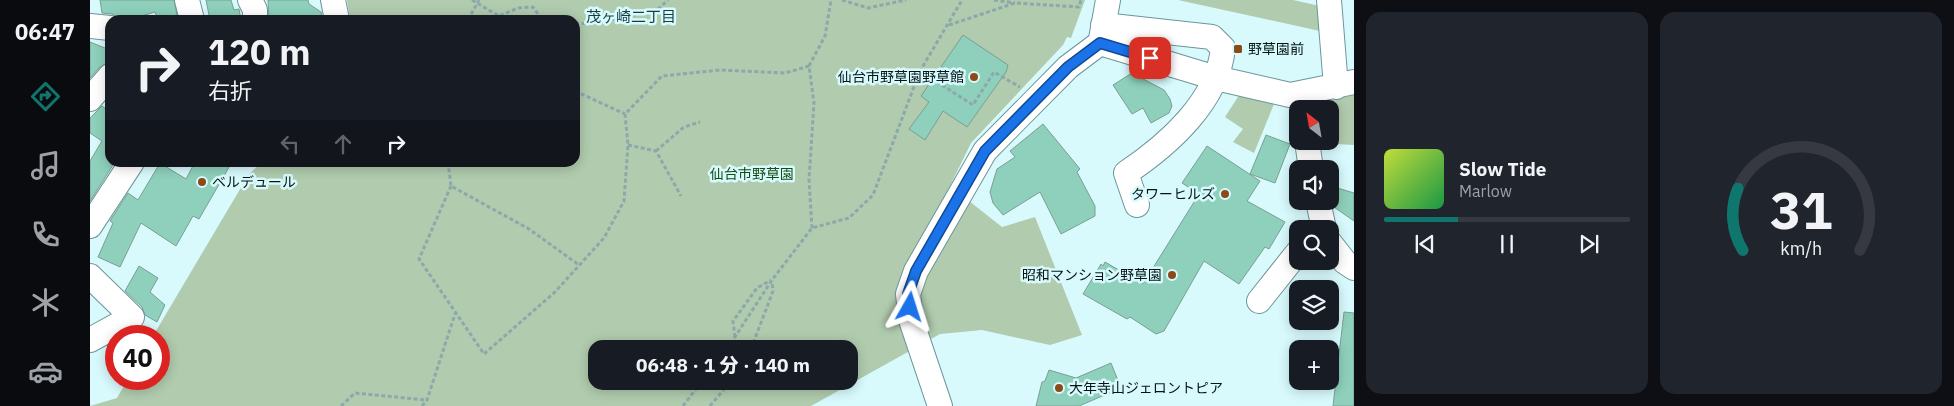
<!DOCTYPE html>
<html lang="ja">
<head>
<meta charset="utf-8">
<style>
  :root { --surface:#171b24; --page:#20242c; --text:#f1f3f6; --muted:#9ea1a6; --line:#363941; --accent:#0f766e }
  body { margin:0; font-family:"IBM Plex Sans","Noto Sans JP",sans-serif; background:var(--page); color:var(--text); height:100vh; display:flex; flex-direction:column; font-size:19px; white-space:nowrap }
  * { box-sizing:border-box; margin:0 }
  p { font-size:16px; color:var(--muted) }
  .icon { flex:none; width:28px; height:28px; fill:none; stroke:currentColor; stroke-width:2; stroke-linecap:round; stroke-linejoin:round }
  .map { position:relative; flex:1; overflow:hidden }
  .side { display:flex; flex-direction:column; gap:12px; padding:12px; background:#0d0f14; width:600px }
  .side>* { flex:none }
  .guide { position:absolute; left:15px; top:15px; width:475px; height:152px; border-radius:15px; box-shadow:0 2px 12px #0003; background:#171b24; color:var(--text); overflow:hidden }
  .needle { width:32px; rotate:329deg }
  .controls { position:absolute; left:1199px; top:100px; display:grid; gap:10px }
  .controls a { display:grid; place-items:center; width:50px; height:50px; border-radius:10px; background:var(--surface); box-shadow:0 2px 12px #0003; font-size:25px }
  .speed { position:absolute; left:15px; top:325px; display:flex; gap:10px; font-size:25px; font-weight:700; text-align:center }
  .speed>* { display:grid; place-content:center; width:65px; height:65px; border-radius:50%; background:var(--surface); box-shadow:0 2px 12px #0003; line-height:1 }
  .speed .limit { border:8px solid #d22; background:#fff; color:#111 }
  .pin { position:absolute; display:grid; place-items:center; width:42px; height:42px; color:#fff; margin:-21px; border-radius:10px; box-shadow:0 2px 8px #0006 }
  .me { position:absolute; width:55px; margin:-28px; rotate:6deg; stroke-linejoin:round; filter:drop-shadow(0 0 4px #0008) }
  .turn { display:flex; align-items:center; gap:18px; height:105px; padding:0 20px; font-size:22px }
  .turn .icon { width:65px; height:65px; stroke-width:2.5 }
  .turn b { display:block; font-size:35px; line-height:42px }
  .lanes { display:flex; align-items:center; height:48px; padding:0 20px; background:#0003; justify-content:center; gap:25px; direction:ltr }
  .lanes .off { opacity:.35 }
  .side .tile { flex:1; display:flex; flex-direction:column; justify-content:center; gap:8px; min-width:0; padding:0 18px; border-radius:15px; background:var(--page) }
  .side .dial { align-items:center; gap:0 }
  .dial svg { height:130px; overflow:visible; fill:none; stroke:var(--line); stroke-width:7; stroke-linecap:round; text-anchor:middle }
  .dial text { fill:var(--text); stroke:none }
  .song { display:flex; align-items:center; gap:15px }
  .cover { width:60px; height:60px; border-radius:8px; background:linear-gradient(135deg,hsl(70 70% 55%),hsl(140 70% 35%)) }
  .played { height:5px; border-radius:2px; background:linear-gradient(90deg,var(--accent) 30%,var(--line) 30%) }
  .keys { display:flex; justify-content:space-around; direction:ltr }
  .side .tiles { flex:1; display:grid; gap:12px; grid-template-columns:repeat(2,1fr) }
  .trip { position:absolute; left:498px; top:340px; width:270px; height:50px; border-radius:15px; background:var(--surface); box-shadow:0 2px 12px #0003; font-weight:800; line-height:50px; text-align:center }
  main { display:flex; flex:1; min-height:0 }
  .tab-bar { display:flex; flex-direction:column; width:90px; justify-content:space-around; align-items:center; background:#090b0e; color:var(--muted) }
  .tab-bar .icon { width:35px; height:35px }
  .tab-bar .on { color:var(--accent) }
  .tab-bar b { font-size:22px; color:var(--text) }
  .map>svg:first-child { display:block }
  .green { fill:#b0cbae; fill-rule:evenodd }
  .building { fill:#8ed0bb; stroke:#7a9f93 }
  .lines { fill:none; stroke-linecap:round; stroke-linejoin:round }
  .minor-casing { stroke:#6d9599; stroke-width:26 }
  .path { stroke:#8da8aa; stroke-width:3; stroke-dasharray:4 2.5; stroke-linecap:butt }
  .minor { stroke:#fff; stroke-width:24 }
  .route-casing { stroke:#114b97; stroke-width:12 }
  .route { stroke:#1a73e8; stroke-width:9 }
  .poi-dot { fill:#8c491a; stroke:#d8fafd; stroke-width:2 }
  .labels { text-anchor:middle; stroke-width:5; stroke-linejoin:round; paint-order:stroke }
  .poi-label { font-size:14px; fill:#051415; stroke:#d8fafd; text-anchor:start }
  .park-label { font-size:14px; fill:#154b13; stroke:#d8fafd }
  .neighbourhood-label { font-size:15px; fill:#163d40; stroke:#d8fafd }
</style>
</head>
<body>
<main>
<nav class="tab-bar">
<b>06:47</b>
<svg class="icon on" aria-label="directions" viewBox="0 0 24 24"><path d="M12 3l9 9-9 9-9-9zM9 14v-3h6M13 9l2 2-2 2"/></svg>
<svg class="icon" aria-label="music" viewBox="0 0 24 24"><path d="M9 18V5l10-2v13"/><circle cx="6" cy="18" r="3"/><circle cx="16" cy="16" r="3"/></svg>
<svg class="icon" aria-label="phone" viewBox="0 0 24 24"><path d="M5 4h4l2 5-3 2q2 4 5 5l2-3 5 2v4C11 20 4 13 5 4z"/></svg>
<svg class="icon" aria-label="climate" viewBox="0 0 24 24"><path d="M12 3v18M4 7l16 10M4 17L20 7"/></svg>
<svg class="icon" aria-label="car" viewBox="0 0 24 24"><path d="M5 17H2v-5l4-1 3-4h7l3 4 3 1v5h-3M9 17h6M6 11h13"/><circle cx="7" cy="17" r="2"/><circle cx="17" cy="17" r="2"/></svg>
</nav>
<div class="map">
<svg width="1264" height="406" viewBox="0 0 1264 406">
  <rect width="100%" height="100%" fill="#d8fafd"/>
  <path class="green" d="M257 0H995L981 38 977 37 973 45 881 143 860 186 912 227 945 217 992 335 960 345 892 330 850 334 721 406H0L27 398 38 379H69V336H63L159 174 171 163 485 162V20H260ZM506 349H759V381H506Z
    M1088 0H1203L1230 6V31Z
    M1153 89 1184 104 1164 153 1143 142 1153 129 1135 117Z
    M1264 95V145L1245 144 1237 101Z"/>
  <path class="building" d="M10 0H84L87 15 68 20 65 12 38 20H31L22 14 12 13Z
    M116 0H141L144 10 149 9 151 20H120Z
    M178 0H218L219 4 231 12 233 20H179Z
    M873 35 918 65 916 72 877 127 853 111 835 140 819 129 839 102 831 96Z
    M0 42 20 50 18 63 10 67 0 78Z
    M1042 73 1074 90 1080 99 1082 106 1079 113 1061 123 1053 108 1042 114 1023 85Z
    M12 106 20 112V164L23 165 0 201V161L12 141 0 133V118Z
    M953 124 990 169 987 172 1005 206V216L971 234 950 192 913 215 903 203 900 192 907 169 925 157 920 151Z
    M1176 135 1200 144 1185 183 1160 174Z
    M1117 146 1170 181 1157 201 1195 222 1179 249 1175 247 1149 284 1114 261 1074 331 1066 334 1040 317 1037 319 993 294 1011 264 1013 266 1015 262 1053 284 1109 194 1092 183Z
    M105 162H142L109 219 103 216 86 246 51 223 30 267 8 257 23 223 20 221 38 193 48 200 70 163 96 179Z
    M1244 187 1264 193V221L1244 207 1241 197Z
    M49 266 68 278 60 292 75 305 67 322 55 315 52 307 35 291Z
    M1254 312 1264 313V406H1243Z
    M1021 363 1031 388 989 406H946L952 382 955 381 959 370 986 378Z"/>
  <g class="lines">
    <defs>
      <path id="minor" d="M97 0 102 20
        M160 0 165 10V20
        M243 0 247 20
        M1239 0 1246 87
        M1013 25 1122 37 1133 48C1128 101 1078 145 1036 173L1047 205
        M0 26 20 28
        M1011 39 1018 0
        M1010 43 1126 78 1200 95 1264 82
        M0 99 20 76
        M1217 141 1221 169
        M1228 201 1234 229
        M0 226 42 162
        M1240 243 1255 262 1264 268
        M0 276 42 317 0 340
        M1169 301 1208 252
        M850 406 821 320 818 294 826 271 895 151 978 67 1010 43"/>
    </defs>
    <use href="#minor" class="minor-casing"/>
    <path class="path" d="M382 0 409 16 428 8 443 7 452 20
      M752 0 778 8 816 0
      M904 0 925 3
      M378 20 389 0
      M485 23 502 24 567 10 578 0
      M859 25 925 3 989 7 991 0
      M719 66 735 36 741 0
      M830 71 883 105 904 72 930 87
      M485 91 535 114
      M538 145 566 151 591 196
      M566 151 594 127 610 122
      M358 162 361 186 439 229 489 265
      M361 186 329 259 394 354 465 292 514 238 534 201 538 145 535 114 572 76 630 70 695 73 719 66 724 103 719 180 722 228
      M645 337 643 321 667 288 681 280
      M637 349 682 280 722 228 759 218 783 195 830 71 872 0
      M661 349 683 291 682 281
      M251 406 265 393 336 400
      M332 406 337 400 365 314
      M593 406 612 381
      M620 406 641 381"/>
    <use href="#minor" class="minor"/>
  </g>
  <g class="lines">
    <defs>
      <path id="route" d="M820 307 818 294 826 271 895 151 978 67 1010 43 1060 58"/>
    </defs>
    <use href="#route" class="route-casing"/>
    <use href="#route" class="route"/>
  </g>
  <g class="poi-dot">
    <rect x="1143" y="44" width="10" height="10" rx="2.5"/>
    <circle cx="884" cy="77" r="5"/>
    <circle cx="112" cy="182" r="5"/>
    <circle cx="1135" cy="194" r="5"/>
    <circle cx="1082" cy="275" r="5"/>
    <circle cx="969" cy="388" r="5"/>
  </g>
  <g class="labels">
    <g class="poi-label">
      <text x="1158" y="54">野草園前</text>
      <text x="874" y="82" text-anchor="end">仙台市野草園野草館</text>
      <text x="122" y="187">ベルデュール</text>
      <text x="1125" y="199" text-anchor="end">タワーヒルズ</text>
      <text x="1072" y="280" text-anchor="end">昭和マンション野草園</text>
      <text x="979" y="393">大年寺山ジェロントピア</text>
    </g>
    <g class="park-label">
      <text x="662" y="179">仙台市野草園</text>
    </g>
    <g class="neighbourhood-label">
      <text x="541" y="22">茂ヶ崎二丁目</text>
    </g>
  </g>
</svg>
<div class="controls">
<a><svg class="needle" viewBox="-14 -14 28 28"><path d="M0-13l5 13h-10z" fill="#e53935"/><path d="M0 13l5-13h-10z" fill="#9ea1a6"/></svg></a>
<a><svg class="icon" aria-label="sound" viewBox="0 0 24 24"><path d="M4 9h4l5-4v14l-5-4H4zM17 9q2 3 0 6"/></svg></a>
<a><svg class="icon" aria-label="search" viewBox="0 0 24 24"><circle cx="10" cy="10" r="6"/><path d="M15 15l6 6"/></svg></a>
<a><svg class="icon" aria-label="layers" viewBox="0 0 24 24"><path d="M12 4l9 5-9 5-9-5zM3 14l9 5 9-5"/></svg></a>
<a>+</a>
</div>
<div class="speed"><div class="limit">40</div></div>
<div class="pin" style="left:1060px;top:58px;background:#d93025"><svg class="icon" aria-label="arrive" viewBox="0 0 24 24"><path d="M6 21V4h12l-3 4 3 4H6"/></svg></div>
<svg class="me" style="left:820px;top:307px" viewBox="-20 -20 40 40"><path d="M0-17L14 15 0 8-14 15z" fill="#1a73e8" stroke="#fff" stroke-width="4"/></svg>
<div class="trip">06:48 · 1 分 · 140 m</div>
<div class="guide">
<div class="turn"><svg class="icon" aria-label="right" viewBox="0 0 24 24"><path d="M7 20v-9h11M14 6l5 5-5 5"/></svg><div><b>120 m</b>右折</div></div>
<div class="lanes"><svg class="icon off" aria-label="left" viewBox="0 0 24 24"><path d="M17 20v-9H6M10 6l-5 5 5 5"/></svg><svg class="icon off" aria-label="ahead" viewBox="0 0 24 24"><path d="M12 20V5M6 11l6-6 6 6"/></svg><svg class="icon" aria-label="right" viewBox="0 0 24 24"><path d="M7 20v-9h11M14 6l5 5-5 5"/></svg></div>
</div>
</div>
<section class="side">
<div class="tiles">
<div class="tile">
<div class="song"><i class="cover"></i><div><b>Slow Tide</b><p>Marlow</p></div></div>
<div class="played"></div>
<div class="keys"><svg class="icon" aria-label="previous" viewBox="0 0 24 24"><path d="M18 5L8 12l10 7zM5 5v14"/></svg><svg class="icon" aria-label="pause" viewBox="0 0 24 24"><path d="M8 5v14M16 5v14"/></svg><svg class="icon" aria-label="next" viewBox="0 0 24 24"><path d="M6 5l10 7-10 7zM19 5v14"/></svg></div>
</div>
<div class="tile dial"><svg viewBox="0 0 100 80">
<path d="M14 69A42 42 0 1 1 86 69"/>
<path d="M14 69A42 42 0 0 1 11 31" stroke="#0f766e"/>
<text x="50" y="56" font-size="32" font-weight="700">31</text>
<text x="50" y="72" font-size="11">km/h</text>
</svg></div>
</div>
</section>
</main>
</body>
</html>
